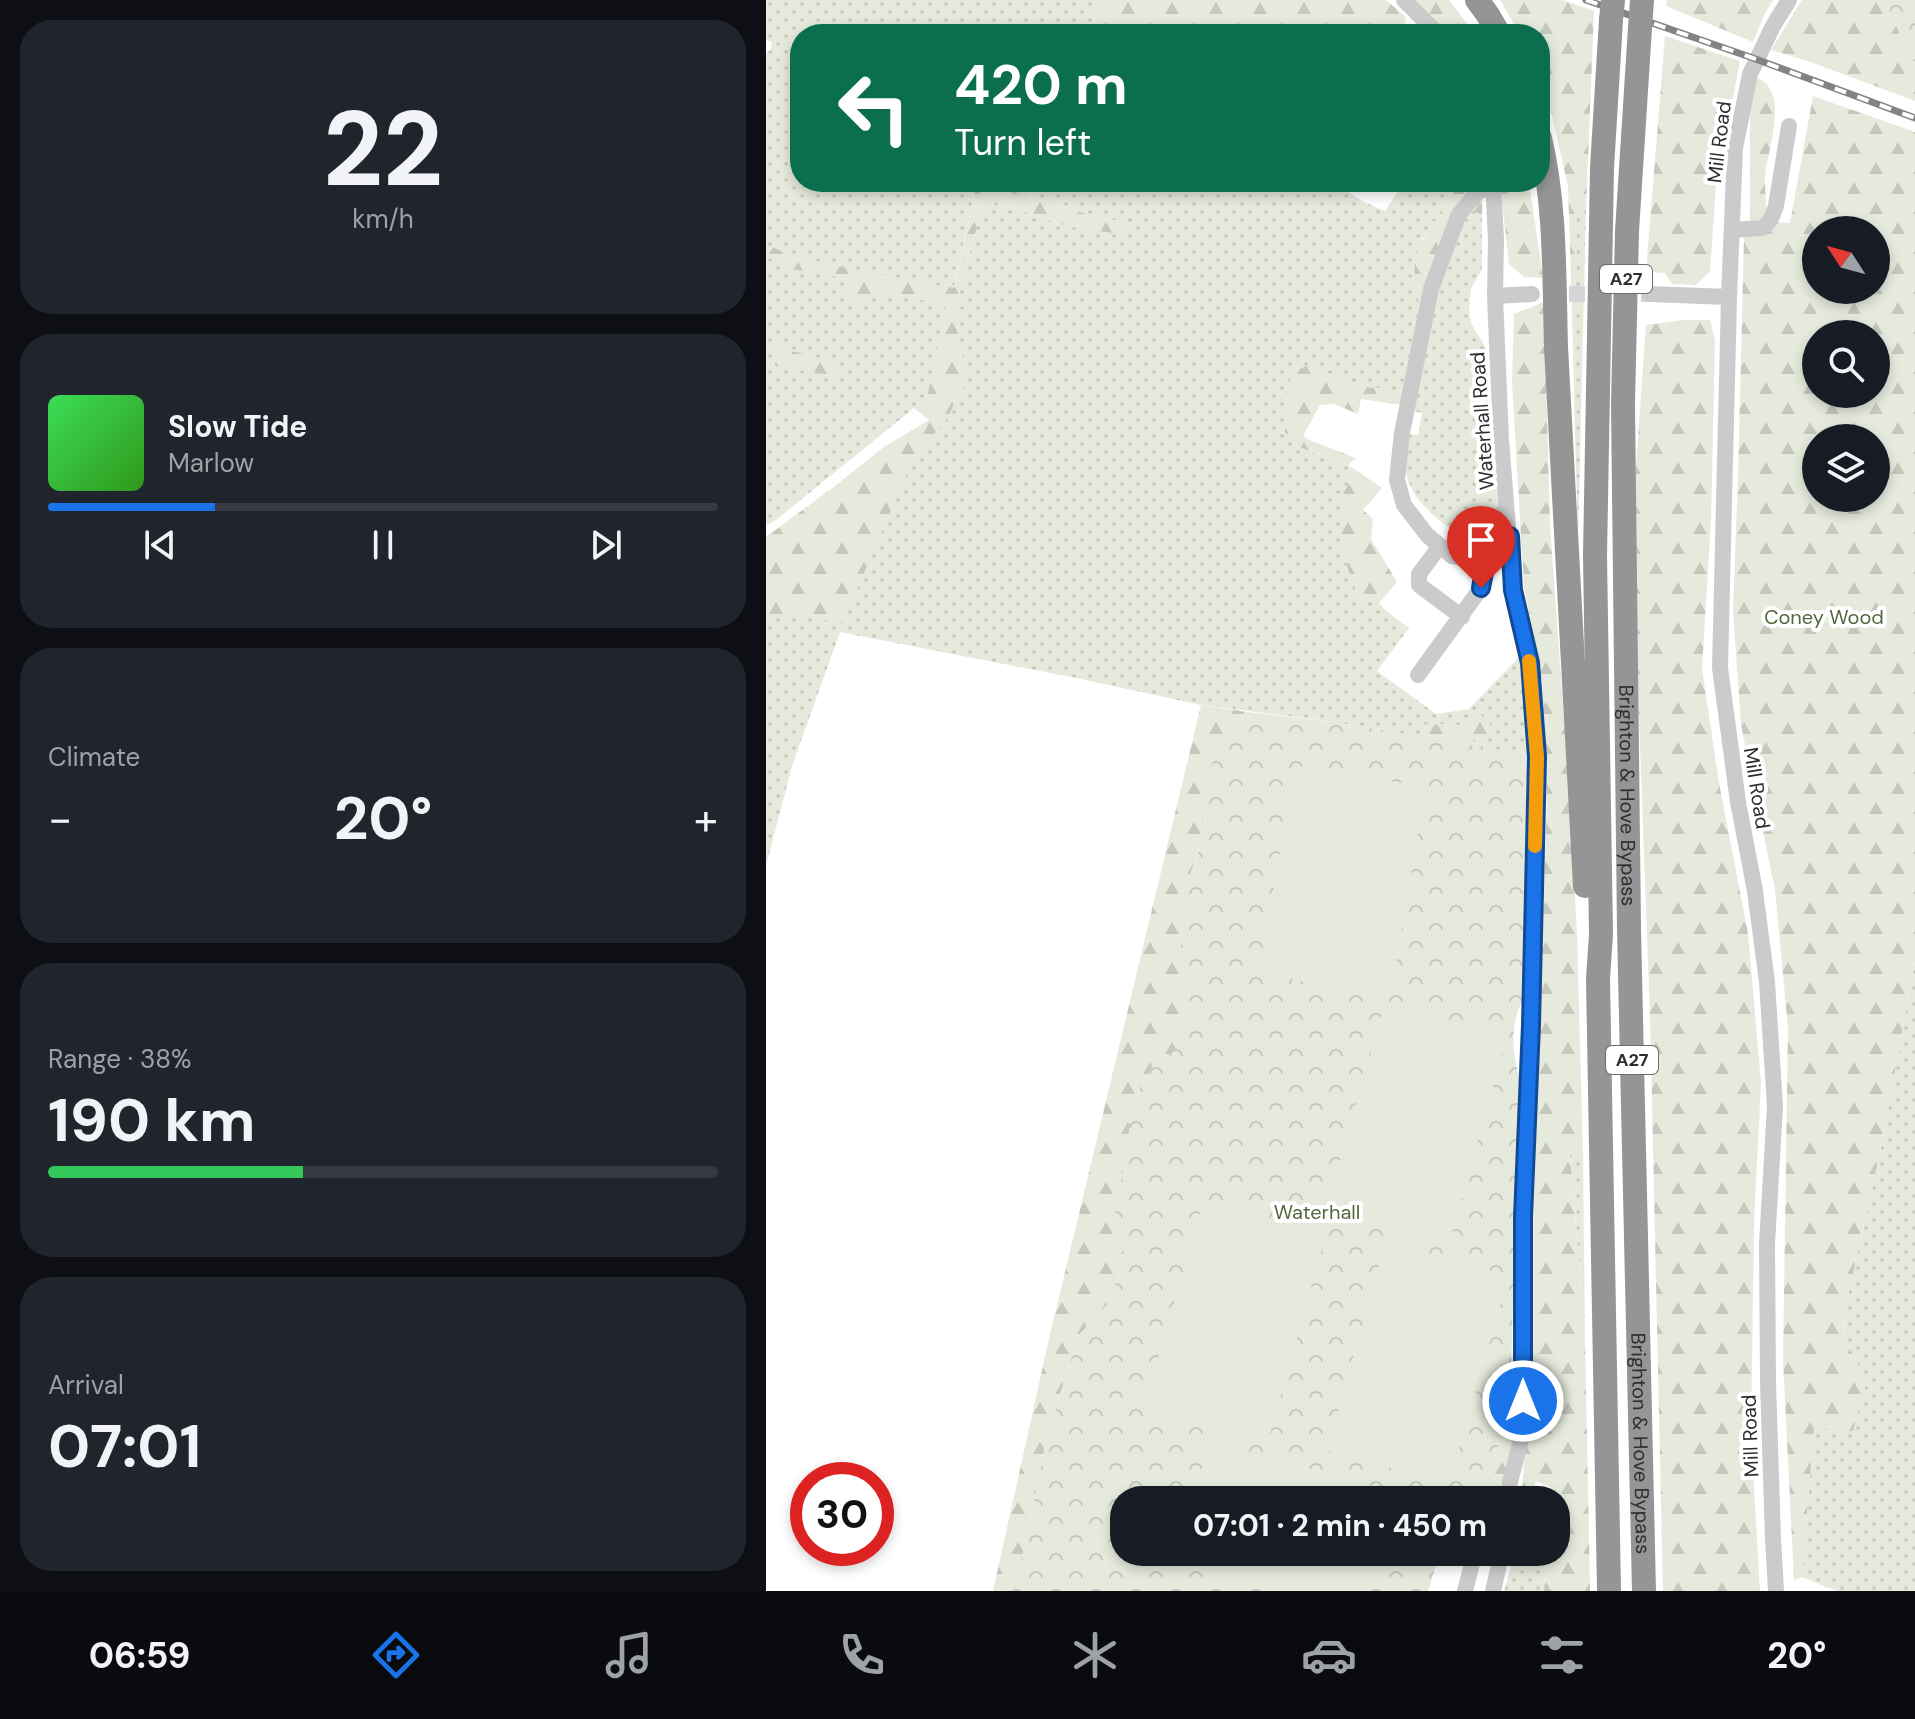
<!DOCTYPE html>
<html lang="en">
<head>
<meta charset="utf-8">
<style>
  :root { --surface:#171b24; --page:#20242c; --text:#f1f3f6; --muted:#9ea1a6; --line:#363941; --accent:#1a73e8 }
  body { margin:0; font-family:"DM Sans",sans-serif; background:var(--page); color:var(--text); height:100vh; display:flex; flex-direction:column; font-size:30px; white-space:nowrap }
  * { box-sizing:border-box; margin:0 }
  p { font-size:26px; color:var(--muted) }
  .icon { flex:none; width:44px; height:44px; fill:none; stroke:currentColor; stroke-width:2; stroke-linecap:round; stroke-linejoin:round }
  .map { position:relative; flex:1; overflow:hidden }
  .details { display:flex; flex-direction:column; gap:20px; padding:20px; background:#0d0f14; width:766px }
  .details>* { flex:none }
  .top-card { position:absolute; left:24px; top:24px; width:760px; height:168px; border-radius:32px; box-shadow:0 4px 12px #0003; background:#0b6e4f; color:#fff; overflow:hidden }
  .needle { width:52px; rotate:306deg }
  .controls { position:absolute; left:1036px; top:216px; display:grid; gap:16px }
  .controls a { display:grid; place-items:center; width:88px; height:88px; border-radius:50%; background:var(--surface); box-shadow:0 4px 12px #0003; font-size:40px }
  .speed { position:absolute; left:24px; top:1462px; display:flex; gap:16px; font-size:40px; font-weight:700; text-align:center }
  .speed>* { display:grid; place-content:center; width:104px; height:104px; border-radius:50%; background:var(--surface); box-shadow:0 4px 12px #0003; line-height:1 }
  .speed .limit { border:12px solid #d22; background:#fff; color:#111 }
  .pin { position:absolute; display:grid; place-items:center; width:68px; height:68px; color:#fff; margin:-82px -34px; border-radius:50% 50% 50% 0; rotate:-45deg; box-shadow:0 0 8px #0007 }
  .pin .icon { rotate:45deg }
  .me { position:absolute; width:88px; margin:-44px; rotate:0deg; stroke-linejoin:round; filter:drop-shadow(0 0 6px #0008) }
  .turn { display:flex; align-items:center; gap:28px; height:168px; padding:0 32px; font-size:36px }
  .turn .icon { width:104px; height:104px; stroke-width:2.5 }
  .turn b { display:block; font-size:56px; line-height:68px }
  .big { font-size:60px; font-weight:700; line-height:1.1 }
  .details .tile { flex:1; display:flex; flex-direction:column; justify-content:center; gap:12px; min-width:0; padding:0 28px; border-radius:32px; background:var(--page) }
  .details .dial { align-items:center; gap:0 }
  .dial b { font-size:104px; line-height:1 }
  .song { display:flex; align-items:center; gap:24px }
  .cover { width:96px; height:96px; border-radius:12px; background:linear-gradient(135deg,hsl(130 70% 55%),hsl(110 70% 35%)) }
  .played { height:8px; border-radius:4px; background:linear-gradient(90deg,var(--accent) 25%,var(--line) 25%) }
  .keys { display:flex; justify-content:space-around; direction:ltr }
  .heat { display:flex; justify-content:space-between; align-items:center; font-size:44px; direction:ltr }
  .charge { height:12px; border-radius:6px; background:linear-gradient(90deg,#34c759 38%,var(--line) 0) }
  .trip { position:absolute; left:344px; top:1486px; width:460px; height:80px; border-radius:32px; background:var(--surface); box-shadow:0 4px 12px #0003; font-weight:700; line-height:80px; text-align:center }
  .menu { display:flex; height:128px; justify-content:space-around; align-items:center; background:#090b0e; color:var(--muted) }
  .menu .icon { width:56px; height:56px }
  .menu .selected { color:var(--accent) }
  .menu b { font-size:36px; color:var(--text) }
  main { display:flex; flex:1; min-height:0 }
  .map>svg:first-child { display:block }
  .grass { fill:url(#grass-dots) }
  .forest { fill:url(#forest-firs); fill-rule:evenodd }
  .park { fill:url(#park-crowns) }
  .pitch { fill:#e5eadc }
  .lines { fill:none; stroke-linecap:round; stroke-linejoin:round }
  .minor-tunnel { stroke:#d5d5d5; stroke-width:16; stroke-dasharray:16 8; stroke-linecap:butt }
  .minor { stroke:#cbcbcb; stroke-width:16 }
  .highway { stroke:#959595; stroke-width:24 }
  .rail-casing { stroke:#838383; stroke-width:7 }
  .rail { stroke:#fff; stroke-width:4; stroke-dasharray:12; stroke-linecap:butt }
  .highway-bridge { stroke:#959595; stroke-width:24 }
  .route-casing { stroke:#114b97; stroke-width:20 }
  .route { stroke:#1a73e8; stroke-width:14 }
  .slow { stroke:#f59e0b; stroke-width:14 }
  .labels { text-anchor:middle; stroke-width:8; stroke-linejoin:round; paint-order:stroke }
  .shield { fill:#fff; stroke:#6d6d6d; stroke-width:2 }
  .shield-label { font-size:18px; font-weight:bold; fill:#2e2e2e }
  .street-label { font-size:20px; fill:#2e2e2e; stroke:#fff }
  .park-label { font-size:20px; fill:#54673d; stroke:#fff }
</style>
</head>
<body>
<main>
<section class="details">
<div class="tile dial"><b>22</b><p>km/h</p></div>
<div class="tile">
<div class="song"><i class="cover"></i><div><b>Slow Tide</b><p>Marlow</p></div></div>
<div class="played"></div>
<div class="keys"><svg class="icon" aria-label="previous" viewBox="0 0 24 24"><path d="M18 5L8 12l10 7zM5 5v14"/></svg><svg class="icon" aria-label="pause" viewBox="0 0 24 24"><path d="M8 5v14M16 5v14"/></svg><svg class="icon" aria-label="next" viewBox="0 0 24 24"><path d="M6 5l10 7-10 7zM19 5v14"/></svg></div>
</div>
<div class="tile"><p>Climate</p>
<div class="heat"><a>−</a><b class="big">20°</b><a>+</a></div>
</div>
<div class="tile"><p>Range · 38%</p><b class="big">190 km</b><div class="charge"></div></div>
<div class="tile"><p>Arrival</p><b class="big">07:01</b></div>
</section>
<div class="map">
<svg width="1149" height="1591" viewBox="0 0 1149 1591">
  <defs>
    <pattern id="grass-dots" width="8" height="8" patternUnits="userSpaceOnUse" patternTransform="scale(2)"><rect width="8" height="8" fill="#e5eadc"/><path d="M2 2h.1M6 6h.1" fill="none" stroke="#c5c9bd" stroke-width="1.8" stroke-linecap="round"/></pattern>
    <pattern id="forest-firs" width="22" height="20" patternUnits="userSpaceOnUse" patternTransform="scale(2)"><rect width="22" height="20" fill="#e5eadc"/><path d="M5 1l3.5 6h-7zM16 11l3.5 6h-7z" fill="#c5c9bd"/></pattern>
    <pattern id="park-crowns" width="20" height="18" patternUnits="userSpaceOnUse" patternTransform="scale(2)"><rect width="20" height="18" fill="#e5eadc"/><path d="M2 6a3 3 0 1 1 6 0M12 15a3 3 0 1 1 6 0" fill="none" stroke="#c5c9bd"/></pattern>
  </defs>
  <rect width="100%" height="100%" fill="#fff"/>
  <path class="grass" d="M0 0H331L327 31 329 34H34V182H211L186 296 106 291 171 302 181 308 162 393 148 408 10 520 0 525V55L1 51H4L6 42 0 40Z
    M222 182H567L598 202 619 211 636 186V182H693L686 197 656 239 654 306 637 391 599 387 566 376 542 365 527 445 582 465 590 470 574 499 578 512 573 534 593 599 613 603 620 611 643 628 611 671 670 714 703 709 754 656 759 700 761 755 695 744 726 735 715 715 694 725 660 724 655 737 569 722 435 705 315 679 74 632 26 766 0 866V537L68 487 118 447 167 433 181 419 189 402 194 396 198 384 197 359 191 330 195 311 191 300 217 205 243 206 303 227 369 225 324 215 222 184Z
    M705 209 716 216V269L705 289 703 310 705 323 721 350 728 472 735 531 732 537 718 550 712 549C687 531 645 505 640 472 638 460 643 446 644 434L652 435 656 413 647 411 670 295 701 214Z
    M811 209H820L812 541 805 279 811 278Z
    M1149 961V1591H1071L1036 1577 1048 1427 1101 1381 1079 1340 1078 1314 1115 1148Z
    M817 1153 819 1337 804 1154Z
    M749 1552H780L778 1591H738Z"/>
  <path class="forest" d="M331 0H620L640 17 636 34H329L327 31Z
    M644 0H683L709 34H679Z
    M734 0H796L828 11 820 209H811V279H805L802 186 783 103 774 78V34H754Z
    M901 0H1007L999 13 987 42 900 6Z
    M1036 0H1118L1149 65V101L1042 61 1005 50Z
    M899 36 974 61 968 93 953 143 944 271 930 285 906 284 899 273 880 272Z
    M991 78C1025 91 1001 150 999 177 998 191 1003 206 997 220L984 221V97L987 81Z
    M1047 96 1149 132V961L1115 1148 1078 1314 1079 1340 1101 1381 1087 1431 1048 1428 1036 1577 1028 1580 1017 1360 1022 1028 1009 889 975 725 967 611 972 476 978 237 1000 236 1008 222 1024 223ZM1050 230H1110V290H1050ZM1050 334H1110V394H1050ZM1050 438H1110V498H1050Z
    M211 182H222V184L324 215 370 225 356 234 303 227 243 206 217 205 191 300 195 311 191 330 197 359 198 384 194 396 189 402 181 419 148 457 76 624 25 613 0 618V537L68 487 118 447 163 420 148 408 162 393 180 308 171 302 106 292 102 304 85 302 79 292V278L19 268 20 262 0 258V245C59 268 125 276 188 288Z
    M693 182H717L716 216 696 203C676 238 663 266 654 306 635 240 669 233 693 182Z
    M734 182H763L777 278 758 277 743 264Z
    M778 302 784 525 800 747 811 934 817 1153 804 1155 819 1337 824 1591H778L780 1552H790V1500H784L785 1487 770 1481 764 1500H755L758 1463 764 1420 767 1136 777 927 781 798 776 682 758 587 746 382 748 314Z
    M917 320H944L949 340 945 520 936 669 953 783 982 933 995 1083 988 1223 985 1434 994 1591H897L884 1017 872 690 869 479 880 325Z
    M18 341 22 351 35 353 68 363 82 378 9 366V342Z
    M542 365 566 376 599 387 637 391 635 405 595 399 592 414 568 404 554 405 537 436 543 440 590 458 582 465 527 445 519 431 522 384 530 371Z
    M590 470 616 488 597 510 607 519 605 539 631 582 613 603 593 599 578 558 573 534 578 512 574 499Z
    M435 705 481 712 447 760 436 796V842L417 893 415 951 427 1024 412 1049 386 1068 368 1097 359 1160 358 1253 352 1278 340 1306 312 1336 281 1438 249 1591H227L282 1343Z
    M715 715 724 722 727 735 695 744 655 737 660 724 694 725Z
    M753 1375 752 1424 740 1476 726 1500H711L715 1494 744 1411 745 1376Z"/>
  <path class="park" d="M1118 0H1149V65Z
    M481 712 569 722 761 755 756 1001C745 1024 745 1050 753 1075L744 1411 715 1494 711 1500H358V1552H678L671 1562 662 1591H249L281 1438 312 1336 340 1306 352 1278 358 1253 346 1232 359 1160 368 1097 386 1068 412 1048 427 1024 415 951 417 893 436 842V796L447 760Z"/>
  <path class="pitch" d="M529 765 660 787 624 996 493 974Z
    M619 1004 741 1038 682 1247 559 1213Z
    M437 1201 560 1235 501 1444 378 1409Z
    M620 1241 743 1276 683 1484 561 1450Z
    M443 1442 632 1493 630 1500H427Z
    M413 1552H616L605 1591H513L410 1563Z"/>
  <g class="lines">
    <path class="minor-tunnel" d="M779 294H884"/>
    <path class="minor" d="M638 0 672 34
      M727 182 730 239 729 296 735 440 747 590 764 663 771 757 765 1025 757 1217V1432L744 1482 742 1500
      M727 186 712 192 693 214 665 289 636 433 631 480 638 505 661 535 686 556 720 562 730 548 744 536
      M966 230 997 228 1005 219 1010 206 1023 126
      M884 294 963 297
      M729 296 766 294
      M674 546 653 574V585L696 617
      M652 675 715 588 720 562
      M699 1591 709 1552
      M727 1591 736 1552
      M1010 1591 1007 1539 1002 1382 1001 1244 1009 1106 1001 982 989 891 972 802 954 668 963 297 969 148 984 74 1007 26 1023 0"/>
    <g class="highway">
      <path d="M711 0 722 15 733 34"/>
      <path id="s1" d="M874 28 861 231 857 404 863 929 878 1591"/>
      <path d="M774 138C790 206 788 278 790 347L819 886"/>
      <path d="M843 1591 832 979 835 934 829 556 836 168 845 20"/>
    </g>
    <defs>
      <path id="rail" d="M820 0 984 57 1149 118"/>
    </defs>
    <use href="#rail" class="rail-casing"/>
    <use href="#rail" class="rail"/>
    <path class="highway-bridge" d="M845 20 847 0
      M874 28 876 0"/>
  </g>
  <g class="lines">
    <defs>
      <path id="route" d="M715 588C720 559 721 556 744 536L747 590 764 663 771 757 765 1025 757 1217V1401"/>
    </defs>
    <use href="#route" class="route-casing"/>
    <use href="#route" class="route"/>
    <path class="slow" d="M763 661 771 757 769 846"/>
  </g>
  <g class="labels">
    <g class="shield">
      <rect x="834" y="265" width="52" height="28" rx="6"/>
      <rect x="840" y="1046" width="52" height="28" rx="6"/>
    </g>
    <g class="shield-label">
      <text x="860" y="285">A27</text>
      <text x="866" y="1066">A27</text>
    </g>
    <g class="street-label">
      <text transform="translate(953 142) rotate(-83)" y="7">Mill Road</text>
      <text transform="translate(716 421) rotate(-94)" y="7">Waterhall Road</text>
      <text transform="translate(991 788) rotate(81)" y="7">Mill Road</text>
      <text dy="7" stroke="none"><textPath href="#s1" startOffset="768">Brighton &amp; Hove Bypass</textPath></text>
      <text transform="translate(984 1436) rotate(-92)" y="7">Mill Road</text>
      <text dy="7" stroke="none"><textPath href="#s1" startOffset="1416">Brighton &amp; Hove Bypass</textPath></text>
    </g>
    <g class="park-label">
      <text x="1058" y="624">Coney Wood</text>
      <text x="551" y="1219">Waterhall</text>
    </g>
  </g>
</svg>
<div class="controls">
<a><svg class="needle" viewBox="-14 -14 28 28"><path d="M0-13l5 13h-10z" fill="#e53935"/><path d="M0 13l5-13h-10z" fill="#9ea1a6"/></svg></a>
<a><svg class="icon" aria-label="search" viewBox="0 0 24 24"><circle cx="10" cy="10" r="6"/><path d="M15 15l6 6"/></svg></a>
<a><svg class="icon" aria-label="layers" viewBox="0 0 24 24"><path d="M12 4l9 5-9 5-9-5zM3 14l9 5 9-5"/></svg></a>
</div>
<div class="speed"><div class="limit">30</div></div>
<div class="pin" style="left:715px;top:588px;background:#d93025"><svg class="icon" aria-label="arrive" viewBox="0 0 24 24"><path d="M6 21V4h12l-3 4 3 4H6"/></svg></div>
<svg class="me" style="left:757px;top:1401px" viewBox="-20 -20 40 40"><circle r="17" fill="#1a73e8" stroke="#fff" stroke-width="3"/><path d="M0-11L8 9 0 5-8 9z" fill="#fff"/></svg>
<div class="trip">07:01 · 2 min · 450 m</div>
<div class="top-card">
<div class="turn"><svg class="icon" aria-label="left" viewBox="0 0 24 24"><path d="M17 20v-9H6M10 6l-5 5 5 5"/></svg><div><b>420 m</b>Turn left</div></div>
</div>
</div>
</main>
<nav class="menu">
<b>06:59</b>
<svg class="icon selected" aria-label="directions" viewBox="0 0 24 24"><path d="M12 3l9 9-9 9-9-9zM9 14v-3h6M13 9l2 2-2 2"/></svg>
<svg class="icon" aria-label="music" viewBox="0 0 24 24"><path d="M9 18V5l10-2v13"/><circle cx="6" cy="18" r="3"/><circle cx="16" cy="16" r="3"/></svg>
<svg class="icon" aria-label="phone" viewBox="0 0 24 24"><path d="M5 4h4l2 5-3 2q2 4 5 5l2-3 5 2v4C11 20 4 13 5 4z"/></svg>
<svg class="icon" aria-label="climate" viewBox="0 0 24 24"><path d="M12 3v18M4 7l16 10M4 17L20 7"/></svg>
<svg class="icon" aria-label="car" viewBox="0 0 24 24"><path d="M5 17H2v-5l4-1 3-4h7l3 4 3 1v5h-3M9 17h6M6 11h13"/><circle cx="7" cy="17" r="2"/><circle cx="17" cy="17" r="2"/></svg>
<svg class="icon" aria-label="filters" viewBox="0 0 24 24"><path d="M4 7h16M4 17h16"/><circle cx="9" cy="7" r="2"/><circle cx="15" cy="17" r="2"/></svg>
<b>20°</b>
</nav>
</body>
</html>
